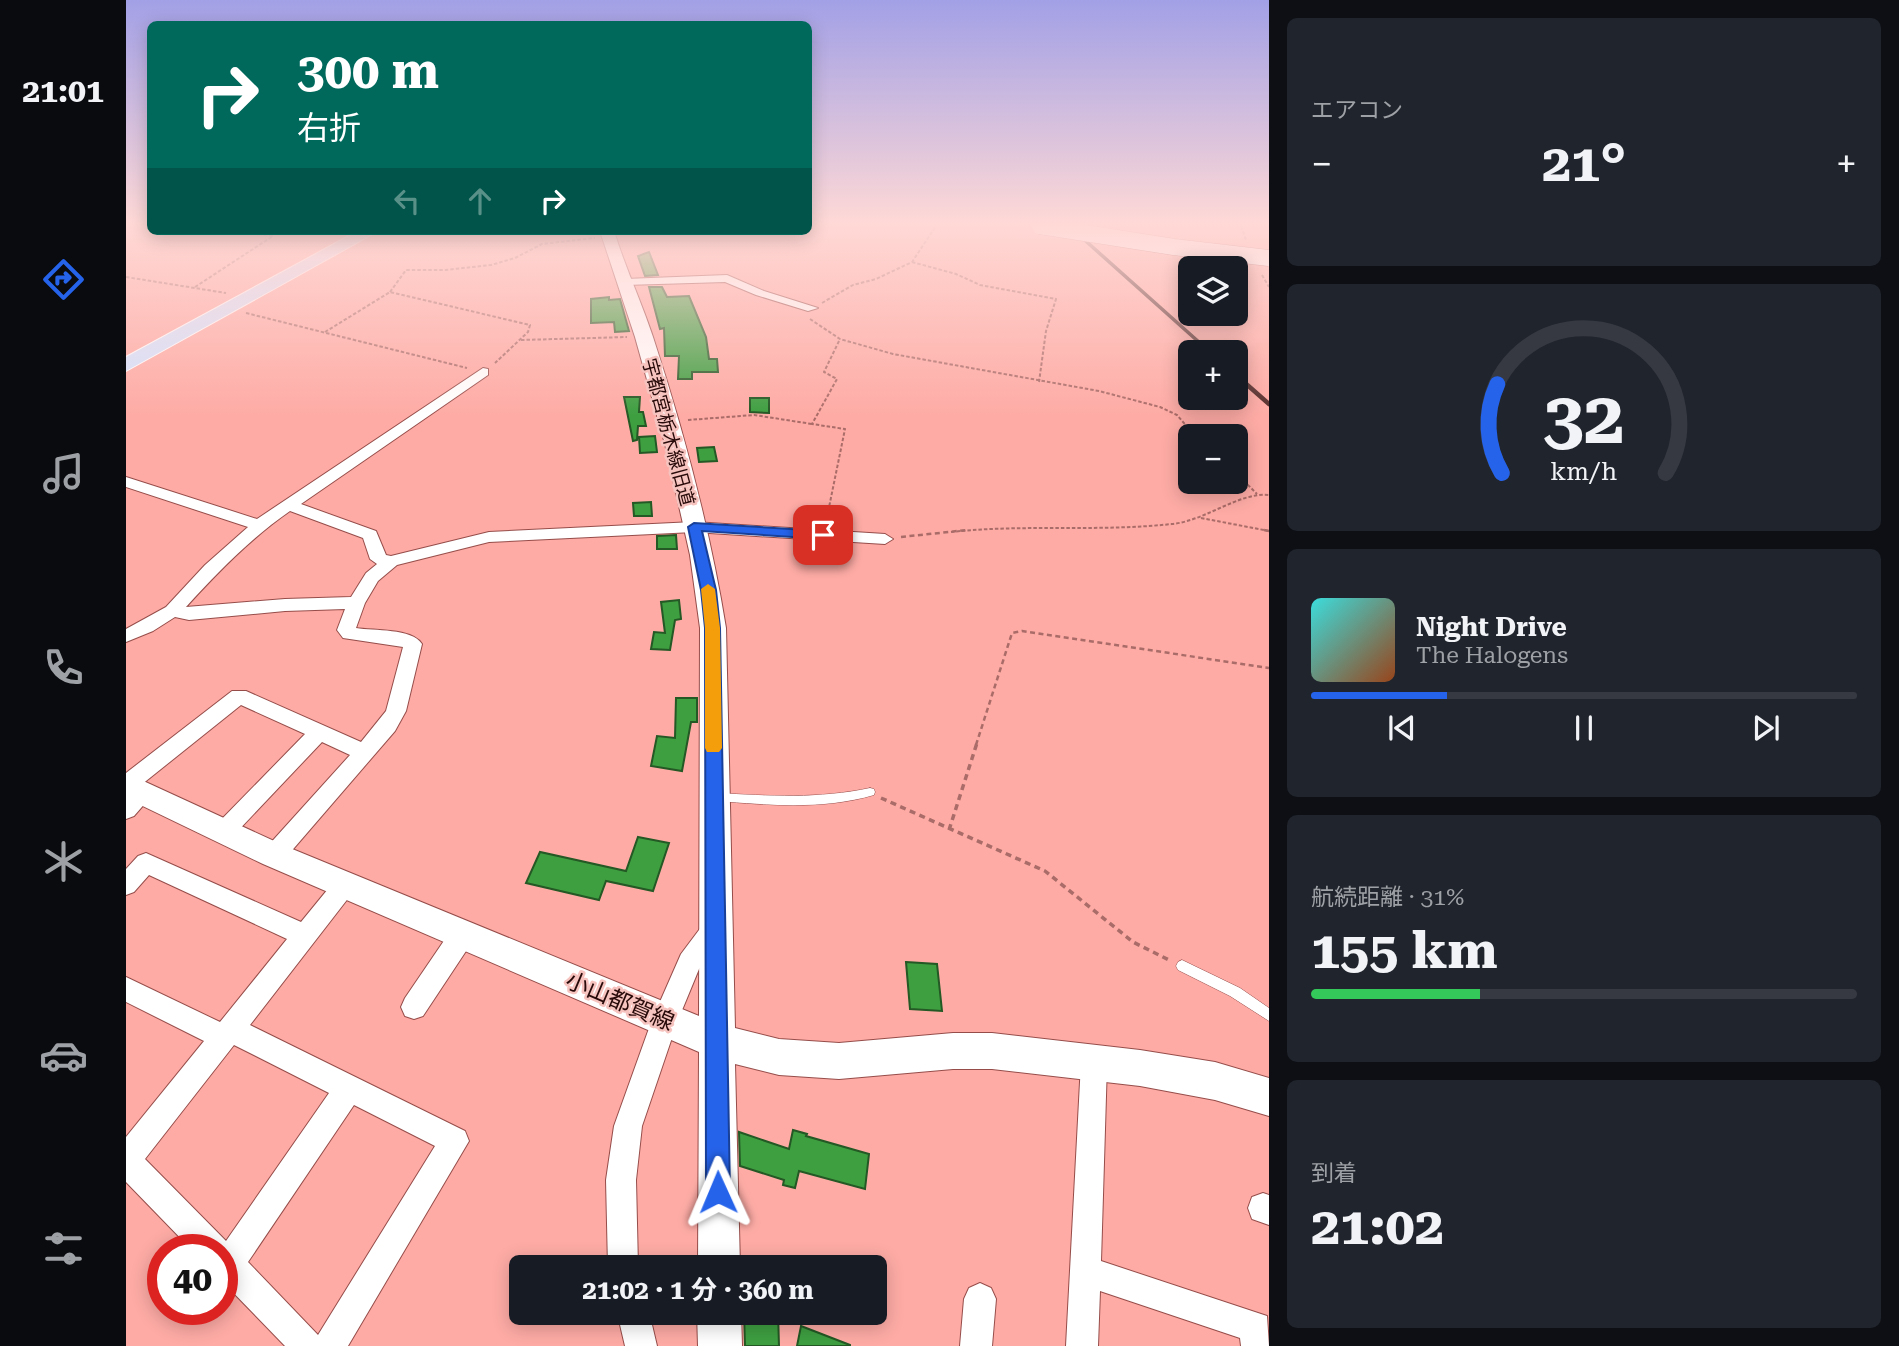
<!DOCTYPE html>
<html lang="ja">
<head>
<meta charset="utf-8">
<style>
  :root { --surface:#171b24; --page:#20242c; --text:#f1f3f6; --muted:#9ea1a6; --line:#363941; --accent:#2563eb }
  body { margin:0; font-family:"Roboto Serif","Noto Sans JP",serif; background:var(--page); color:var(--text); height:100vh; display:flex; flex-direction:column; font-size:26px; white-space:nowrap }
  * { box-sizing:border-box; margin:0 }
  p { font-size:23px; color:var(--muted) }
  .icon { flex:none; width:38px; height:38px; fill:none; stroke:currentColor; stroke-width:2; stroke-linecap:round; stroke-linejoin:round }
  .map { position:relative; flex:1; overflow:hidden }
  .details { display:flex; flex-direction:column; gap:18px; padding:18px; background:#0d0f14; width:630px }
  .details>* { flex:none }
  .top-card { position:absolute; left:21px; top:21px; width:665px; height:214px; border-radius:10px; box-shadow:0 4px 18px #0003; background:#00695c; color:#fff; overflow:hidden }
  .fabs { position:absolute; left:1052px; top:256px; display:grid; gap:14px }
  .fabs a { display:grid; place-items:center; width:70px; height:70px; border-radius:10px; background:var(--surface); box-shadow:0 4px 18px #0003; font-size:35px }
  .speed { position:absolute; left:21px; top:1234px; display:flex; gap:14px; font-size:35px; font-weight:700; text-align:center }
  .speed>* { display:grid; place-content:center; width:91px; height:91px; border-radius:50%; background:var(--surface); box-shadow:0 4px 18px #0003; line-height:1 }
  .speed .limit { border:10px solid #d22; background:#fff; color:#111 }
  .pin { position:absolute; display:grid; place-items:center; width:60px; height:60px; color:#fff; margin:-30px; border-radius:14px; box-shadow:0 4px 10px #0006 }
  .me { position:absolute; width:77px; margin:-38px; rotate:359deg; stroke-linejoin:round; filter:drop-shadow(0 0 5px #0008) }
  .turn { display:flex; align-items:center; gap:24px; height:147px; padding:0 35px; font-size:32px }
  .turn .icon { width:91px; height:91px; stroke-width:2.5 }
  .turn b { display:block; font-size:49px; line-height:60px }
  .lanes { display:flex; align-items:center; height:66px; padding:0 35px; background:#0003; justify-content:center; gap:35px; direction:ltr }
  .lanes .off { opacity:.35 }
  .big { font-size:52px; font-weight:700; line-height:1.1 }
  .details .tile { flex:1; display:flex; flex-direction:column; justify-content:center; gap:10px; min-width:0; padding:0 24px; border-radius:10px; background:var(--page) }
  .details .dial { align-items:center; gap:0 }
  .dial svg { height:182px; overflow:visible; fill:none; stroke:var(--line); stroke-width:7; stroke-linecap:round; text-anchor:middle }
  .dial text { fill:var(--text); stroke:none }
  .song { display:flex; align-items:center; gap:21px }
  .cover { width:84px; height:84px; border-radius:10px; background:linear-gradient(135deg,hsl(180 70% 55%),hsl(20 70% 35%)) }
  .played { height:7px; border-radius:4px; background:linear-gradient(90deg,var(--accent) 25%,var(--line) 25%) }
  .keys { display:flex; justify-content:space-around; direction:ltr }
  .heat { display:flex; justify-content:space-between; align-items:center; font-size:38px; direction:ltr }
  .charge { height:10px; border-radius:5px; background:linear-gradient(90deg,#34c759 31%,var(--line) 0) }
  .trip { position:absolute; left:383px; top:1255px; width:378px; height:70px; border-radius:10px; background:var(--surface); box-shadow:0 4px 18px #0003; font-weight:700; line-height:70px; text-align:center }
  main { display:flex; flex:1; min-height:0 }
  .tab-bar { display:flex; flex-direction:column; width:126px; justify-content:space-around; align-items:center; background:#090b0e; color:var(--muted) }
  .tab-bar .icon { width:49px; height:49px }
  .tab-bar .selected { color:var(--accent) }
  .tab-bar b { font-size:32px; color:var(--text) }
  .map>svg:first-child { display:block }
  .building { fill:#3e9f41; stroke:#245824; stroke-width:2 }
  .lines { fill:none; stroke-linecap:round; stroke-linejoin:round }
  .lane-casing { stroke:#964d4a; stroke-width:1 }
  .street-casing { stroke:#964d4a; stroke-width:2 }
  .secondary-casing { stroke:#964d4a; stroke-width:2 }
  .primary-casing { stroke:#fff; stroke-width:2 }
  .path-far2 { stroke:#aa6c68; stroke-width:2; stroke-dasharray:3.5 2; stroke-linecap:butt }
  .path-far1 { stroke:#aa6c68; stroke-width:2.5; stroke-dasharray:5 3.5; stroke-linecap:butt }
  .path { stroke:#aa6c68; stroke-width:3.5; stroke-dasharray:6 4.5; stroke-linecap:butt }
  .lane { fill:#fff; fill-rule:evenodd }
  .street { fill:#fff; fill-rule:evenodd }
  .secondary { fill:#fff; fill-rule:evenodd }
  .primary { fill:#d3e2fe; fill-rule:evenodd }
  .rail-far1 { stroke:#542c2a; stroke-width:3.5 }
  .rail { stroke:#542c2a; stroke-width:4.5 }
  .secondary-bridge-casing { stroke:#964d4a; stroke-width:17; stroke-linecap:butt }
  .secondary-bridge { stroke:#fff; stroke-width:16 }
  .route { fill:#2563eb; stroke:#184099; stroke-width:2 }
  .slow { fill:#f59e0b }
  .labels { text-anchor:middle; stroke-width:5; stroke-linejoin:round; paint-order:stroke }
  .street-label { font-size:19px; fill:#270a09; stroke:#f6c3bf }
  .near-street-label { font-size:23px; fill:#270a09; stroke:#f6c3bf }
</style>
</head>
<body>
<main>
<nav class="tab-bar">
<b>21:01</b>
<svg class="icon selected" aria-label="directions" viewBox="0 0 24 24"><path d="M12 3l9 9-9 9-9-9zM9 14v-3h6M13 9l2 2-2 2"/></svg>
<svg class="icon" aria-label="music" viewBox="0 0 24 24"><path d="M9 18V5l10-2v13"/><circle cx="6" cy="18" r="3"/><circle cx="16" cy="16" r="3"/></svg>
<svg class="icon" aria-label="phone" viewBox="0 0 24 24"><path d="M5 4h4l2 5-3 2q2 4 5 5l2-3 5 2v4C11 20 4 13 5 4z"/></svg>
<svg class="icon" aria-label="climate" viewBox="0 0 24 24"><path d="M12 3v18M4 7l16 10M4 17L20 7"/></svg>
<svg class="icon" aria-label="car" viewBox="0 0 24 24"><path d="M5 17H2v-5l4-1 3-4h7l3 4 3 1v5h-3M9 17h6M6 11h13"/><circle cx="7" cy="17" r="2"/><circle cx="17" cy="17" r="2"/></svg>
<svg class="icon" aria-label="filters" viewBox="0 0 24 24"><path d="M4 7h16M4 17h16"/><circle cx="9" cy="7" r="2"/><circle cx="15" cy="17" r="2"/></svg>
</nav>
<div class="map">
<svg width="1143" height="1346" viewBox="0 0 1143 1346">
  <rect width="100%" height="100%" fill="#feaba5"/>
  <path class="building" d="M523 252 532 275 519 276 512 256Z
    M523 287H536L541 297 563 296 580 337 583 359H591L592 372H566V379H552L553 356H539L538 328 534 329Z
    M483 297V300L494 299 503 331 489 332 488 322 465 323V299Z
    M498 397H514L513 412H517L520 426H512L511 440 507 441Z
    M624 398H643V413L624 412Z
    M529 436 531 452 514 453 513 437Z
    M588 447 591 461 573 462 571 448Z
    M525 502 526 516H508L507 503Z
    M550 535 551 549H531V536Z
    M553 600 555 619 549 620 544 650 525 649 528 632 539 633 535 602Z
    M550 698H571V722H565L556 771 525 766 531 736 549 738Z
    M512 837 543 843 527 891 480 881 473 900 400 883 414 852 500 871Z
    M780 962 811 964 816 1011 784 1009Z
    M667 1130 681 1134 680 1136 743 1154 739 1189 673 1171 669 1188 657 1185 658 1180 614 1166 613 1132 663 1149Z
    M618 1312H652L653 1346H619Z
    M675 1326 724 1345V1346H671Z"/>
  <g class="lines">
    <defs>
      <path id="lane" d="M744 788 748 789 749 792 748 795C697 810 643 805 591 801L587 800 586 797 587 794 591 793C643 796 693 799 744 788Z
        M1056 960 1114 988 1143 1008V1021L1104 996 1052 970 1050 966 1052 962Z"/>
      <path id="street" d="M601 275 638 291 692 308 682 311 630 295 599 282 499 285 493 282 499 279Z
        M357 368 362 369V375L175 504 250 531 260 555 265 556 363 532 568 522 759 534 767 539 759 544 568 532 363 542 271 565 252 581 239 603 230 628C248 631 286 628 296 644L280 711 269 731 156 862 148 865 140 862 137 855 140 848 224 755 196 742 106 837 98 840 90 837 87 831 90 825 179 734 115 705 15 785 25 787 28 793 8 816 0 819V796L4 792 0 793V773L106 691H120L235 742 260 711 277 647 217 638 211 630 219 609 159 611 63 620 49 617 27 631 0 642V629L40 607 79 565 122 527 0 487V477L131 519ZM164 511 237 538 244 559 251 564 240 573 225 597 159 599 60 607C92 572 125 538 164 511Z
        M20 853 175 922 211 878 219 875 227 878 231 885 227 892 124 1025 339 1131 343 1141 222 1346H159L96 1281V1250H66L0 1182V1137L78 1041 0 1002V977L94 1022 161 939 23 875 8 892 0 895V869L12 856ZM108 1045 203 1093 100 1241 19 1159ZM228 1105 309 1146 192 1335 122 1262Z
        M588 919 597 922 600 930 573 969 552 1020 516 1126 510 1180 512 1267H482L480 1180 488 1126 526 1020 555 954 579 922Z
        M337 923 346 926 349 934 346 942 297 1016 288 1019 279 1016 275 1007 279 998 328 926Z
        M968 1050 978 1054 981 1063 975 1261 1141 1316 1143 1346H1115L1114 1338 974 1291 972 1346H940L955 1063 958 1054Z
        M1137 1193 1143 1195V1225L1126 1219 1122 1208 1126 1197Z
        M854 1283 865 1288 870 1299 866 1346H834L838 1299 843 1288Z
        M491 1312H523L531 1346H499Z"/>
      <path id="secondary" d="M474 231H488C499 267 515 301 527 337 558 432 584 529 600 628L609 1028 653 1039 713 1043 827 1033H866L1014 1050 1089 1062 1143 1078V1116L1089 1100 1014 1086 866 1069H827L713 1079 653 1075 609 1064 614 1267H572L573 1052 137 864 0 798V773L159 846 573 1016 574 628 564 555 539 444 509 337Z
        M571 1312H615L616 1346H572Z"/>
      <path id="primary" d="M232 231H252L0 371V357Z"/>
    </defs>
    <use href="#lane" class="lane-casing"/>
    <use href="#street" class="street-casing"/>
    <use href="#secondary" class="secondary-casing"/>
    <use href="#primary" class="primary-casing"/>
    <path class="path-far2" d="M1115 226 1120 240
      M786 262 830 274 854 285 930 299 920 331 913 382
      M1136 275 1143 287
      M0 277 100 293
      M69 287 147 236 107 231
      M264 292 280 270H319L365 265 389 258 416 244 469 238
      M696 303 727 285 750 279 786 262 810 226
      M120 313 341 368
      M684 319 714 339 767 354 973 391 1034 407 1051 415 1069 436
      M199 332 264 292 404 325 402 332 369 363
      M395 340 501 337
      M562 420 628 415 686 424
      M1110 473 1131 494
      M1075 518 1143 531
      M700 522 719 429 686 424 711 379 698 372 714 339
      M825 532C898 524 972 532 1046 524 1079 521 1113 492 1143 495"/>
    <path class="path-far1" d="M1138 530 1143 531
      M775 537 841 530
      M850 745 886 633 896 631 1143 668"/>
    <path class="path" d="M755 798 919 871 1007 942 1043 960
      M823 830 851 743"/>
    <use href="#lane" class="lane"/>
    <use href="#street" class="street"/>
    <use href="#secondary" class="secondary"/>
    <use href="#primary" class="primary"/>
    <path class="rail-far1" d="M943 226 1084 352"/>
    <path class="rail" d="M1110 375 1143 404"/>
    <defs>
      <path id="secondary-bridge" d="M914 226 1048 247 1143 258"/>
    </defs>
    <use href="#secondary-bridge" class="secondary-bridge-casing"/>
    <use href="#secondary-bridge" class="secondary-bridge"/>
  </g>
  <linearGradient id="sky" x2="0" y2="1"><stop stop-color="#a2a0e6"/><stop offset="0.54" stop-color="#ffd9d6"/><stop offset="1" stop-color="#ffd9d6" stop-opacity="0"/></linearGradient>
  <rect width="1143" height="415" fill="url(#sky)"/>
  <path class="route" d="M568 523 697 531 704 535 697 539 576 531 590 590 594 628 604 1192 601 1200 592 1204 583 1200 580 1192 579 628 575 590 562 527Z"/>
  <path class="slow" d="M582 584 589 589 594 628 596 748 593 752H581L579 748V628L575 589Z"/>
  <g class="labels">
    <g class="street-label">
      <text transform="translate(543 432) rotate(75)" y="7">宇都宮栃木線旧道</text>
    </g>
    <g class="near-street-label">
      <text transform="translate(494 1001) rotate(23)" y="8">小山都賀線</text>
    </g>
  </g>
</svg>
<div class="fabs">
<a><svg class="icon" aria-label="layers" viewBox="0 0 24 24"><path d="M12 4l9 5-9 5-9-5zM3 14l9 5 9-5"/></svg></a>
<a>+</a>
<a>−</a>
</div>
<div class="speed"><div class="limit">40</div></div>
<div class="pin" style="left:697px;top:535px;background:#d93025"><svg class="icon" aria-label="arrive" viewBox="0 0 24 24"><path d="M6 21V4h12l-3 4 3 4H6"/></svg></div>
<svg class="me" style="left:592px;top:1192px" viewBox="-20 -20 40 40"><path d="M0-17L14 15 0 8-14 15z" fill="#2563eb" stroke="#fff" stroke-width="4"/></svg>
<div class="trip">21:02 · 1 分 · 360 m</div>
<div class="top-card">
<div class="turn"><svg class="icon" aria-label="right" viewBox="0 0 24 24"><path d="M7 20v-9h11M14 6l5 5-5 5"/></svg><div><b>300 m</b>右折</div></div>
<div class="lanes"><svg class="icon off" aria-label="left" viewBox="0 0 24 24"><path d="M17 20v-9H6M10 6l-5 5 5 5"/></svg><svg class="icon off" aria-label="ahead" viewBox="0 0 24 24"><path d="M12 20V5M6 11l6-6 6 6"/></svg><svg class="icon" aria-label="right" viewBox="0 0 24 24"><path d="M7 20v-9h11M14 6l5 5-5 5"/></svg></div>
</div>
</div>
<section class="details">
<div class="tile"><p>エアコン</p>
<div class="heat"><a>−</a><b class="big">21°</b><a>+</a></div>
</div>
<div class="tile dial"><svg viewBox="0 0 100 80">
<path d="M14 69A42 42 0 1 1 86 69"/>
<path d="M14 69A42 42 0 0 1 12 30" stroke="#2563eb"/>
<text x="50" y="56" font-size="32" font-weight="700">32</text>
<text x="50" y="72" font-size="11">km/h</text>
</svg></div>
<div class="tile">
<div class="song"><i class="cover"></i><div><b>Night Drive</b><p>The Halogens</p></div></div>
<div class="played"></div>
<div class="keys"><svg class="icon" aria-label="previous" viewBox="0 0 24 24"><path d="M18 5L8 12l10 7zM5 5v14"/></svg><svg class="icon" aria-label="pause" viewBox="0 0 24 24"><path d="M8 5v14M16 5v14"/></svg><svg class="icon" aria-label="next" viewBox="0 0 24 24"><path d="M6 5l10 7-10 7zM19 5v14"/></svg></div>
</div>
<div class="tile"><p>航続距離 · 31%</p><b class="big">155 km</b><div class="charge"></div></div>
<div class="tile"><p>到着</p><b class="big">21:02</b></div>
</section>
</main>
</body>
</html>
